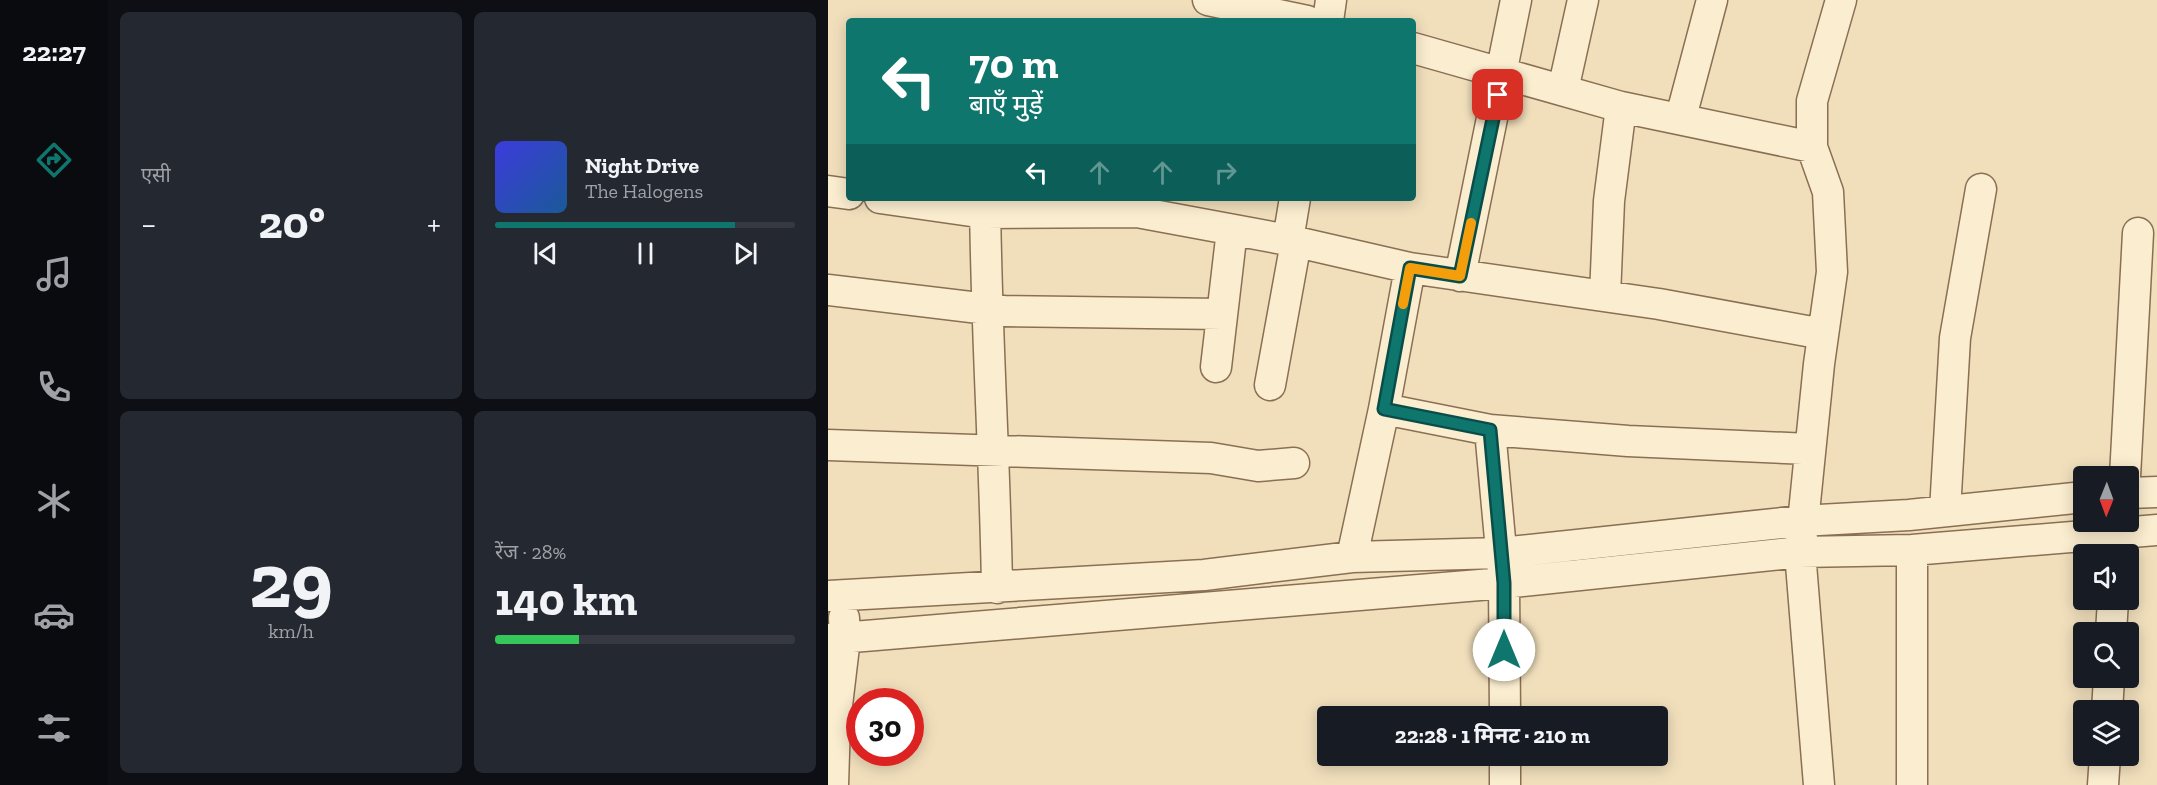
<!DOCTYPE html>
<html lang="hi">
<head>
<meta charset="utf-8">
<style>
  :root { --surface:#171b24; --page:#242831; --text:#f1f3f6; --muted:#9ea1a6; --line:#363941; --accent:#0f766e }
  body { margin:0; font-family:"Zilla Slab","Noto Sans Devanagari",serif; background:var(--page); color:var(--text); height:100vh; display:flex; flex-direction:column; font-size:22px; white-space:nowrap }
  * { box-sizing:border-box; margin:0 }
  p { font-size:20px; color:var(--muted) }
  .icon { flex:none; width:33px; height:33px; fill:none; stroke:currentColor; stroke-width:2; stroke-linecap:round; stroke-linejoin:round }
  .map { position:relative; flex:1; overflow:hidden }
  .details { display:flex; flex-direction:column; gap:12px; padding:12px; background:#0d0f14; width:720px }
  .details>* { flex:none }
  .guide { position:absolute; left:18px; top:18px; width:570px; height:183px; border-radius:6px; box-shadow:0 3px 15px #0003; background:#0f766e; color:#fff; overflow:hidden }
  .needle { width:39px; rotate:181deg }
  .buttons { position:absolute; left:1245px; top:466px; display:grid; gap:12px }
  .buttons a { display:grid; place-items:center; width:66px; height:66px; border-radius:6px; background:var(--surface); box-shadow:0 3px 15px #0003; font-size:30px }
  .speed { position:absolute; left:18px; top:688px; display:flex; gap:12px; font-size:30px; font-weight:700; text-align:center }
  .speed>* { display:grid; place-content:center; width:78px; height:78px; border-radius:50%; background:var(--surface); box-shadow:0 3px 15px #0003; line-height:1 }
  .speed .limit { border:9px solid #d22; background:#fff; color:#111 }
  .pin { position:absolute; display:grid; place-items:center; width:51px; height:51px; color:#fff; margin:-26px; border-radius:12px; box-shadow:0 3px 9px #0006 }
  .me { position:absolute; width:66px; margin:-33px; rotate:0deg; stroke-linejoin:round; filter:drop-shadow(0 0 4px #0008) }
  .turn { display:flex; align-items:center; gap:21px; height:126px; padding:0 24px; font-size:27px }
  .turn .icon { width:78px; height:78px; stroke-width:2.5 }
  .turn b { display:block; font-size:42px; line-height:51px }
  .lanes { display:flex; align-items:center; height:57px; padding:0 24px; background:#0003; justify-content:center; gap:30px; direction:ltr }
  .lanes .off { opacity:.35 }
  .big { font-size:45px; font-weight:700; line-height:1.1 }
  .details .tile { flex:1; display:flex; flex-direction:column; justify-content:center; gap:9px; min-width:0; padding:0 21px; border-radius:9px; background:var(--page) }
  .details .dial { align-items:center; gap:0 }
  .dial b { font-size:78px; line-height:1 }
  .song { display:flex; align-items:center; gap:18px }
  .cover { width:72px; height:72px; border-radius:9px; background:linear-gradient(135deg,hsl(240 70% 55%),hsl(210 70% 35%)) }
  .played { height:6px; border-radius:3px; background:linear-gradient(90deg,var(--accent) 80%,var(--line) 80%) }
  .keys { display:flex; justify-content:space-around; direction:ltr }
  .heat { display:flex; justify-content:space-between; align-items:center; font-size:33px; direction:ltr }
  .charge { height:9px; border-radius:4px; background:linear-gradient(90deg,#34c759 28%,var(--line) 0) }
  .details .tiles { flex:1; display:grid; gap:12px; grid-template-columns:repeat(2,1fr) }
  .trip { position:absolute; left:489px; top:706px; width:351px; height:60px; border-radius:6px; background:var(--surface); box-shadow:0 3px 15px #0003; font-weight:700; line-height:60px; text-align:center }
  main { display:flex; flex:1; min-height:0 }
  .dock { display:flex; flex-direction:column; width:108px; justify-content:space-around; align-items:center; background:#090b0e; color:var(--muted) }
  .dock .icon { width:42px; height:42px }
  .dock .on { color:var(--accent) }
  .dock b { font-size:27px; color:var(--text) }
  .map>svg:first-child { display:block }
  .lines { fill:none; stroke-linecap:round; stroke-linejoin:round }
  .minor-casing { stroke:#8a6f54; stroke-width:33 }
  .minor { stroke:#fbedcf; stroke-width:30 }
  .route-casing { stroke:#0a4d48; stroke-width:15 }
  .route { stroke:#0f766e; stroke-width:10 }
  .slow { stroke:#f59e0b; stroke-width:10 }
</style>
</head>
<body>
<main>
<nav class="dock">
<b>22:27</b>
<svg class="icon on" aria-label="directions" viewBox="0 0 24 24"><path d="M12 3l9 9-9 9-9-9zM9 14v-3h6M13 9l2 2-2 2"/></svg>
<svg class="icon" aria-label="music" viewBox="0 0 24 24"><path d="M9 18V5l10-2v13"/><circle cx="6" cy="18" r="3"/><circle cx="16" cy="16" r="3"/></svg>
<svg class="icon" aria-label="phone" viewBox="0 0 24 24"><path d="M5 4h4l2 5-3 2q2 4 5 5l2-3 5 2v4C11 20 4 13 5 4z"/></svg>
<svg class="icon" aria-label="climate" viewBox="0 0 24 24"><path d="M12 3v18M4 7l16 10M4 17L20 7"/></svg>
<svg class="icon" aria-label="car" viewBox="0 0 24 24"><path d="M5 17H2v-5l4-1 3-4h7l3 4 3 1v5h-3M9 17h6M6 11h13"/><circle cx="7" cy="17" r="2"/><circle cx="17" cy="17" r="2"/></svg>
<svg class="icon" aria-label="filters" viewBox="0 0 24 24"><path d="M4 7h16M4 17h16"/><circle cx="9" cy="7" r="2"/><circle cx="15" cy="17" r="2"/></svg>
</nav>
<section class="details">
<div class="tiles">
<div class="tile"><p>एसी</p>
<div class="heat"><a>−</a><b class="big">20°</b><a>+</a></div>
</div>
<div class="tile">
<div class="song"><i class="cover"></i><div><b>Night Drive</b><p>The Halogens</p></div></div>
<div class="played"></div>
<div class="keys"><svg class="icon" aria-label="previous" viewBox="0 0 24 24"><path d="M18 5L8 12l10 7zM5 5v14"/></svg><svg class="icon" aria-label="pause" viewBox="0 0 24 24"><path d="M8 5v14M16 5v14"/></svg><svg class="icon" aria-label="next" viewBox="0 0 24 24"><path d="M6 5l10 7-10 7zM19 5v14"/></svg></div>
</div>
<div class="tile dial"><b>29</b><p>km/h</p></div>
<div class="tile"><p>रेंज · 28%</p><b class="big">140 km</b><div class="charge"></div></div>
</div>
</section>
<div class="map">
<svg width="1329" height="785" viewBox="0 0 1329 785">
  <rect width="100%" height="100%" fill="#f1dfbc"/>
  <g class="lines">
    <defs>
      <path id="minor" d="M380 0 479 21
        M500 21 503 0
        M585 48 793 107 984 147
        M735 90 755 0
        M853 117 884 0
        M0 191 21 194
        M52 198 157 213 309 212 460 240 582 268 831 304 995 334
        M157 198C158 328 167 458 169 588
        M460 240 467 198
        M632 276 688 0
        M0 290 176 311 394 314
        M777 296 781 201 793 107
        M388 367 404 230
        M442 385 468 242
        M556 409 662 430 800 441 981 449
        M662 430 676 583 677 717
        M0 445 383 458 430 466 466 463
        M1297 477 1310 233
        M1300 493 1329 492
        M1117 511 1127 338 1153 189
        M524 557 556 409 582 268
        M0 596 376 575 524 557 673 553 973 521 1081 515 1256 497
        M1283 633 1285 600
        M0 639 676 583 972 552 1084 550 1329 530
        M1279 711 1281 678
        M677 756V785
        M5 785 7 722 17 638 16 618
        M991 785 972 552 991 364 1004 272 1000 192 984 147V101L1013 0
        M1084 785V550
        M1275 785 1277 756"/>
    </defs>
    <use href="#minor" class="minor-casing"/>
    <use href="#minor" class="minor"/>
  </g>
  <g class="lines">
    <defs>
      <path id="route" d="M670 95 632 276 582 268 556 409 662 430 676 583V650"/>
    </defs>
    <use href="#route" class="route-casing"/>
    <use href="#route" class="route"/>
    <path class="slow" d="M575 304 582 268 632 276 643 223"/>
  </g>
</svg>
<div class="buttons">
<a><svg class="needle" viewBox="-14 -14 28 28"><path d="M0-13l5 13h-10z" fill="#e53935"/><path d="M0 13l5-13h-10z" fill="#9ea1a6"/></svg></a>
<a><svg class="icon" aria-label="sound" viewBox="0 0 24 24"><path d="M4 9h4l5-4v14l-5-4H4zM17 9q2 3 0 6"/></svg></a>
<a><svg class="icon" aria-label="search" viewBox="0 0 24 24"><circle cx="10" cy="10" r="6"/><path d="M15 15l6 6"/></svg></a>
<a><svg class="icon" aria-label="layers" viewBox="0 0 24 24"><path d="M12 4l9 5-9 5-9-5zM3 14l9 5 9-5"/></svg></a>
</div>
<div class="speed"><div class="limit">30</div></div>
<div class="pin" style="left:670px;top:95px;background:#d93025"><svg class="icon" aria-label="arrive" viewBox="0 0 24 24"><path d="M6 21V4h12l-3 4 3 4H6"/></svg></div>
<svg class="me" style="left:676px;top:650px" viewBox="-20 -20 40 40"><circle r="19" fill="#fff"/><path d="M0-13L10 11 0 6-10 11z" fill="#0f766e"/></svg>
<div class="trip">22:28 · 1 मिनट · 210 m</div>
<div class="guide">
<div class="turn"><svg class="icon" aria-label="left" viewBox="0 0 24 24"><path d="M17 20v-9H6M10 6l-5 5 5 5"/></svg><div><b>70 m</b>बाएँ मुड़ें</div></div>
<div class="lanes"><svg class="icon" aria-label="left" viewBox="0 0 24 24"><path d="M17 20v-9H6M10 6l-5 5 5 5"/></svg><svg class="icon off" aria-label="ahead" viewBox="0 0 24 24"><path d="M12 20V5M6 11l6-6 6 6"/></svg><svg class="icon off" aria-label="ahead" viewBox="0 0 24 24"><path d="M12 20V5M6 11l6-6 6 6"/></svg><svg class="icon off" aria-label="right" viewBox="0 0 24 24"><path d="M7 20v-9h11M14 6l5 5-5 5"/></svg></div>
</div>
</div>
</main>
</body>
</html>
